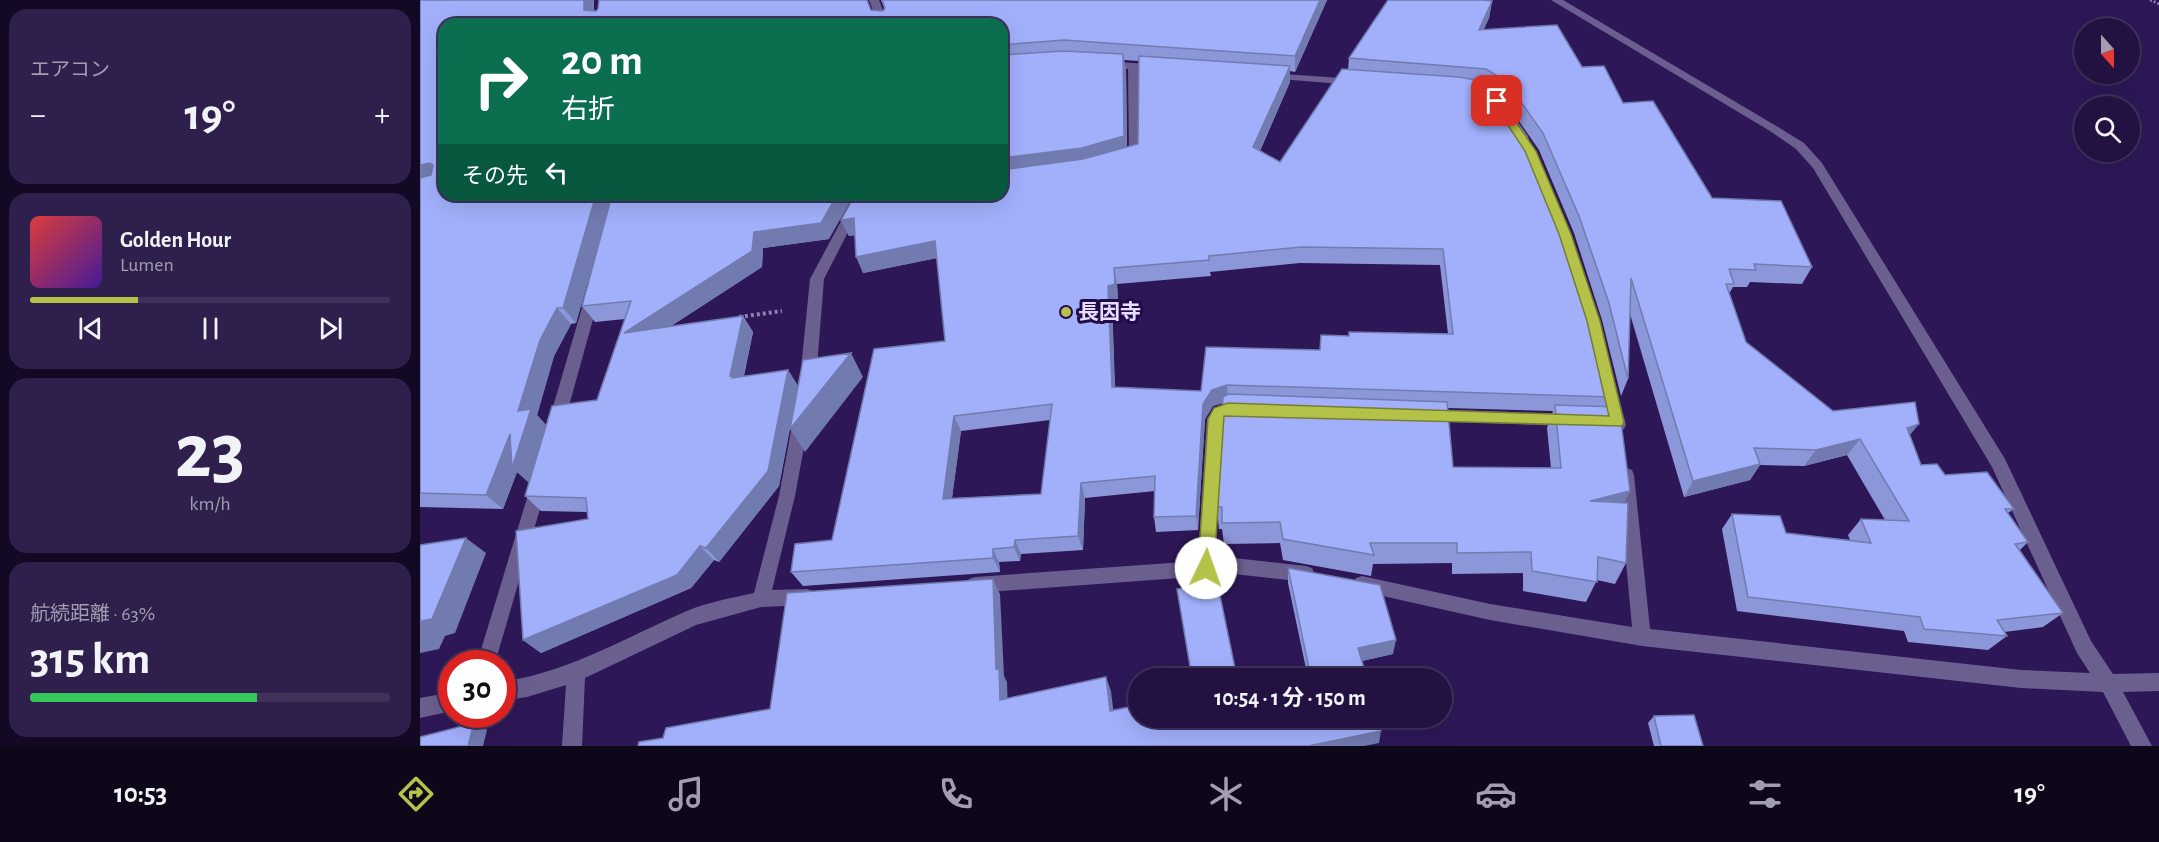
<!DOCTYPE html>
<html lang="ja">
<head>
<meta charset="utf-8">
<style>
  :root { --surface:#221141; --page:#2e1f4c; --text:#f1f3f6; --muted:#a29db1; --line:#3f315a; --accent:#b5c24a }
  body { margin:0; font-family:"Alegreya Sans","Noto Sans JP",sans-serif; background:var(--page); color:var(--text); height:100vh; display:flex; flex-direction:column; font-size:22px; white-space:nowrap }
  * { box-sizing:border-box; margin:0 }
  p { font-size:20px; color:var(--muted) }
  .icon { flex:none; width:33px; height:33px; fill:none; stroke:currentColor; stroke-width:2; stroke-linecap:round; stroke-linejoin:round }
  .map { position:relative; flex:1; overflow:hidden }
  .panel { display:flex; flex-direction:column; gap:9px; padding:9px; background:#130924; width:420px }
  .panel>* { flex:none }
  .guide { position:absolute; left:18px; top:18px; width:570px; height:183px; border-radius:18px; box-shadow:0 6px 24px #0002,0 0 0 2px var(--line); background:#0b6e4f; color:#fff; overflow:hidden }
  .needle { width:39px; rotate:159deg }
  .buttons { position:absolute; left:1654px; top:18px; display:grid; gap:12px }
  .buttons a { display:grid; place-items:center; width:66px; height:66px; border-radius:50%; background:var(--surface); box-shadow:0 6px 24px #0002,0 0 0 2px var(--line); font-size:30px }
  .speed { position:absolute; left:18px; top:650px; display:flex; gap:12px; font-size:30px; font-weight:700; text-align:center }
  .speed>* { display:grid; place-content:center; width:78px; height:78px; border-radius:50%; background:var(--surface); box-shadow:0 6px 24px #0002,0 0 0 2px var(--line); line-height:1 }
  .speed .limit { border:9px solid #d22; background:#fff; color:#111 }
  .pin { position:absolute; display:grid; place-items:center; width:51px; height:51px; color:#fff; margin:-26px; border-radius:12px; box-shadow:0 3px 9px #0006 }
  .me { position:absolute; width:66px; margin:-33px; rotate:3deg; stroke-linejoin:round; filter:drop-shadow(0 0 4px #0008) }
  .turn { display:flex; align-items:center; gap:21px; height:126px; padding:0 24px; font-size:27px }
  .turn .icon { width:78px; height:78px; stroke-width:2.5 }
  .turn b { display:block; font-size:42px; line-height:51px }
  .then { display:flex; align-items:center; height:57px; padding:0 24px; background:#0003; gap:12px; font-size:22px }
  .big { font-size:45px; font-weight:700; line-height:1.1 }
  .panel .card { flex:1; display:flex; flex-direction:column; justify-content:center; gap:9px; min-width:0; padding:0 21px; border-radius:18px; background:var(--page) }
  .panel .dial { align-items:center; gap:0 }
  .dial b { font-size:78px; line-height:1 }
  .song { display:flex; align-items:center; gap:18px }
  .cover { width:72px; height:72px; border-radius:9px; background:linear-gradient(135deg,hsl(0 70% 55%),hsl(260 70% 35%)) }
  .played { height:6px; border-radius:3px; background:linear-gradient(90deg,var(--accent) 30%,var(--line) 30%) }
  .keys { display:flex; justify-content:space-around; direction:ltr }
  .heat { display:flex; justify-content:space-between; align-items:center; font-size:33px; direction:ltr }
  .charge { height:9px; border-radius:4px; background:linear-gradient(90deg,#34c759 63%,var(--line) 0) }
  .trip { position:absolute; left:708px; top:668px; width:324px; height:60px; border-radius:30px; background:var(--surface); box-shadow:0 6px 24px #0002,0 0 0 2px var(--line); font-weight:700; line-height:60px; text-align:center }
  .dock { display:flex; height:96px; justify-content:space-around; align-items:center; background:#0e071a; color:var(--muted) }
  .dock .icon { width:42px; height:42px }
  .dock .selected { color:var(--accent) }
  .dock b { font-size:27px; color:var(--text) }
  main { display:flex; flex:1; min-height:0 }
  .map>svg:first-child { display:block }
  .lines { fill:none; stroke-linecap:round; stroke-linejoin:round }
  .path-far1 { stroke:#8f81b0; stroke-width:3; stroke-dasharray:2 2; stroke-linecap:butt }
  .path { stroke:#8f81b0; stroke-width:4; stroke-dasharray:3 3; stroke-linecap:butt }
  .minor { fill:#6b5f90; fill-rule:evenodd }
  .wall { fill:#8b97d9; fill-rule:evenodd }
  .shaded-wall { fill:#717bb0 }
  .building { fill:#a2b0fc; stroke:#717bb0; stroke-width:1.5; fill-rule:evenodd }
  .route { fill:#b5c24a; stroke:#767e30; stroke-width:1.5 }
  .poi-dot { fill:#b5c24a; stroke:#250b4b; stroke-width:2 }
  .labels { text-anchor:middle; stroke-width:6; stroke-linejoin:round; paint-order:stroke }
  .poi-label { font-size:21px; font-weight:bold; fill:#e5dfff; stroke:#250b4b; text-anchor:start }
</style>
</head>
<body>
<main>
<section class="panel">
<div class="card"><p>エアコン</p>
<div class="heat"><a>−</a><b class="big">19°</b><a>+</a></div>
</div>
<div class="card">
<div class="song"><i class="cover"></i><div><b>Golden Hour</b><p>Lumen</p></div></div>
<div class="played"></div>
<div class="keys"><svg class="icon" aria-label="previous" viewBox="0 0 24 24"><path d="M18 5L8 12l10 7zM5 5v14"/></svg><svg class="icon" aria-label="pause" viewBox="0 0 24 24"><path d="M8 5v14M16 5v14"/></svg><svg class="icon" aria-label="next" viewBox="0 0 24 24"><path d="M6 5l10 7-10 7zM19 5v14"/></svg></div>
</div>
<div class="card dial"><b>23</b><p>km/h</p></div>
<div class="card"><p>航続距離 · 63%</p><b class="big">315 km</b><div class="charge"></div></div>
</section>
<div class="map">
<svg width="1739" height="746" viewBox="0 0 1739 746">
  <rect width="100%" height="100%" fill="#2e1757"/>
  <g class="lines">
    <path class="path-far1" d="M1730 0 1739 4"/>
    <path class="path" d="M319 317 362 311"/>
    <path class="minor" d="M449 0H459L468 24H458Z
      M1131 0H1143L1358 127 1384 143 1402 163 1585 459 1671 641 1693 674 1739 673V691L1703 692 1732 746H1711L1683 692 1601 688 1222 646 1070 620 936 590 933 584 936 578 942 576 1070 604 1212 627 1198 475 1200 470 1206 468 1212 470 1214 475 1230 629 1601 670 1670 673 1657 653 1572 467 1393 168 1376 149 1350 131Z
      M686 61 739 65 744 68 739 71 719 70 721 156 706 163 700 159 709 154 708 69 682 66V62Z
      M850 73 934 79 940 82 934 85 846 78V74Z
      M435 195H447L404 279 396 379 393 383H383L380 379 390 279Z
      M173 289 180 294 144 424 142 428 136 430 130 428 128 424 166 294Z
      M1166 295 1173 300 1186 346 1184 350H1174L1172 346 1159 300Z
      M1186 372 1191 374 1194 378 1206 425 1204 429 1198 431 1192 429 1190 425 1178 378 1181 374Z
      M809 403 827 405 830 409 827 413 809 415 803 419 795 559 814 558 886 566 892 568 895 574 892 580 886 582 814 574 555 593 549 591 546 585 549 579 555 577 778 561 787 419 794 408Z
      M1008 409 1149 414 1155 416 1157 420 1155 424 1149 426 1008 421 1002 419 1000 415 1002 411Z
      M381 414 387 416 389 420 375 496 352 590 387 589 393 591 396 597 393 603 387 605 341 607 276 625 165 678 162 746H142L146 685 107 697 82 701V682C152 671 204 638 267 611 288 602 312 598 334 593L359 496 373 420 375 416Z
      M119 478 125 480 127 485 75 663H57L111 485 113 480Z
      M32 692V711L0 718V698Z"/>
  </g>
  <path class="wall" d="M0 0H174V11H463L464 8 461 0H907L875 72 870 71V82L840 151 860 162 928 70 929 58 1072 1 1069 18 1064 29 1162 67 1203 103 1292 198 1392 267 1382 284 1330 282 1327 287H1313L1309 294 1326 342 1413 411 1490 435 1501 465 1525 475 1594 509 1588 513 1608 542 1600 550 1643 613 1623 627 1584 632 1587 636 1568 650 1488 642 1484 631 1317 611 1302 529 1312 514 1366 533 1430 540 1428 535 1441 519 1465 520 1427 455 1384 466 1340 465 1330 480 1264 497 1210 314 1208 379 1201 396 1182 320 1154 233 1119 150 1083 98 1079 95 1192 397 1188 407 1204 503 1206 563 1195 584 1177 580 1166 602 1103 591V573L1032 574V563L953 564 951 576 863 560 860 543 804 544 802 529H799L797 507 803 403 793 406 785 419 778 530 736 532 734 517 735 491 665 498 663 550 601 554 600 561 579 562 580 572 383 586 371 572 412 540 525 341 517 258 443 273 435 235 429 236 421 220 582 195V24H24L192 195 156 323 151 324 134 356 117 415 126 425 177 400 205 319 175 322 162 306 192 195 409 239 343 248 342 267 251 326 323 316 333 332 324 376 368 370 378 386 359 486 299 562 294 560 271 588 121 653 103 640 168 519 167 512 121 511 105 496 109 482 97 472 83 509 0 507ZM704 60 719 61 718 144 707 148 706 70ZM880 263 1020 265 1028 334 929 336 900 350 781 391 695 387 692 302 698 300 697 284 791 276 790 272ZM1027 408 1133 411 1127 428 1131 468 1033 467ZM630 420 621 494 532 498 541 431Z
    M868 568 973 654 942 661 947 678H888L868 583Z
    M1234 716 1283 746H1234L1228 723Z"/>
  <path class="shaded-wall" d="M164 0H174L173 24 164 10Z
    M900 0H907L875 72V56Z
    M1072 1 1069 18 1056 46 1059 30Z
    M703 54 706 70 707 152 582 175V158Z
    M870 66V82L834 163 833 147Z
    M10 163 23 179 0 185V165Z
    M176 195H192L156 323 143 308Z
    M417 195H434L409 239 343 248 342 267 216 349 204 333 334 232Z
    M434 218 442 234 429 236 421 220Z
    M515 241 522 257 443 273 436 257Z
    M694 268 697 284 698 300 692 302 695 402 692 387 688 286Z
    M137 308 151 324 134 356 117 415 126 425 109 483 97 472 83 509 66 495 98 411 120 340Z
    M323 316 333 332 321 388 310 376Z
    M431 353 443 377 385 452 370 429Z
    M368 370 378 386 359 486 299 562 286 548Z
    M807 385 808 401 793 406 785 419 778 530 776 516 783 404 792 390Z
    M534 416 541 431 530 513 523 499Z
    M1499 424 1485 441 1487 428Z
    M1440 439 1427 455 1384 466 1396 450Z
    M1340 464 1330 480 1264 497 1273 481Z
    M661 483 665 498 663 550 658 536Z
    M1210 491 1199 513 1170 501Z
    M46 538 66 553 35 633 25 636 19 649 0 653V625Z
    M595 540 601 554 600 561 594 547Z
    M280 546 294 560 271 588 121 653 103 640Z
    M573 549 579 562 580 572 573 558Z
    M573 579 580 594 584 676 587 682 588 712 580 700 576 669Z
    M976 640 973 654 937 662 938 648Z
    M686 677 691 691 695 724 690 711Z
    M54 723 67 730 63 746H48Z
    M961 731 959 743 944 746H888Z"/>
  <path class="building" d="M0 0H164V10L176 11 178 9 179 0H447L451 10 463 11 465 8 462 0H900L875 56 644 40 582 45V24H24V195H176L143 308H137L120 340 98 411 111 409 92 468 90 434 66 495 0 493V178L11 175 13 165 10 163 0 165Z
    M968 0H1061L1072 1 1059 30 1137 25 1162 67 1184 66 1203 103 1233 101 1292 198 1361 201 1392 267 1334 264 1336 270 1309 269 1314 284H1306L1326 342 1413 411 1495 402 1499 424 1487 428 1501 465 1517 464 1525 475 1567 472 1594 509H1585L1608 542 1595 544 1643 613 1577 620 1587 636 1504 629 1500 617 1328 597 1312 514 1360 516 1366 533 1451 543 1441 519 1489 521 1440 439 1396 450 1334 448 1340 464 1273 481 1211 278 1208 379 1189 303 1159 216 1123 133 1086 81 1066 69 929 58Z
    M644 51 703 54 704 136 662 148 582 158V55Z
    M719 56 870 66 833 147 860 162 922 69 1039 77 1067 82 1074 89 1107 136 1140 219 1169 306 1192 397 807 385 792 390 783 404 776 516 734 517 735 476 661 483 658 536 595 540 594 547 573 549V558L371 572 375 544 412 540 454 349 525 341 515 241 436 257 434 218 421 220 435 195H582V170L663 159 718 144ZM881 247 1023 249 1033 334 929 332V336L901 335 900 350 786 347 781 391 692 387 688 286 695 284 694 268 789 260V256ZM632 404 621 494 523 499 534 416Z
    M192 195H417L401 223 334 232 332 251 204 333 323 316 310 376 312 375V378L368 370 348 471 286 548 280 546 257 575 103 640 96 531 168 519 166 498 105 496 132 406 177 400 211 301 162 306Z
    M431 353 370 429 383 360Z
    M808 394 1027 402 1033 467 1141 468 1135 405 1199 407 1210 491 1170 501 1208 503 1206 563 1178 557 1177 582 1112 571 1111 552 1037 553V543H950L954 555 863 539 860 522 802 523V507H797L803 397Z
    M46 538 12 619 2 621 0 625V545Z
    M868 568 960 585 976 640 938 648 947 678H891Z
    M573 579 576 669 579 668 580 700 686 677 690 711 718 705V717H957L961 731 888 746H218L219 742 243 738 246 728 350 709 367 593Z
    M797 581 817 678H772L757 589Z
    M1274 715 1283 746H1241L1234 716Z
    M54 723 48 746H0V737Z"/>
  <path class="route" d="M1077 98 1080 99 1116 151 1151 234 1180 321 1204 422 1202 426 804 416 794 568 792 573 786 575 781 573 778 568 788 419 794 408 808 403 1189 416 1167 321 1139 234 1105 151 1072 101Z"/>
  <circle class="poi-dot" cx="646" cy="312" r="6"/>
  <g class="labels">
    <g class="poi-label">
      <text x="658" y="319">長因寺</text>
    </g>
  </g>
</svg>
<div class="buttons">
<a><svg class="needle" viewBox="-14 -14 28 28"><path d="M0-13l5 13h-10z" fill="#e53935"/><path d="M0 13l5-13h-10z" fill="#a29db1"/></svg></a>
<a><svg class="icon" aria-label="search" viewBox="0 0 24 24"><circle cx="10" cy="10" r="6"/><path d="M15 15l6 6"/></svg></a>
</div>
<div class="speed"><div class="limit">30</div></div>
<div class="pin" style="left:1077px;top:101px;background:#d93025"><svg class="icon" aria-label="arrive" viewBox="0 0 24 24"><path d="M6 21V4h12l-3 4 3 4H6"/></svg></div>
<svg class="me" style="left:786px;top:568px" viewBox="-20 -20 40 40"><circle r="19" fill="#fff"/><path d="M0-13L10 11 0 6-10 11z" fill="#b5c24a"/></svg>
<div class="trip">10:54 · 1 分 · 150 m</div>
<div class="guide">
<div class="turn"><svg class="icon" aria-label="right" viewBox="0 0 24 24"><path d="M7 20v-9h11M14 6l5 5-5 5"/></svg><div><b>20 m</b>右折</div></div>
<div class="then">その先<svg class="icon" aria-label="left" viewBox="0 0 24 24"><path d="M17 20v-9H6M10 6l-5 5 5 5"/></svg></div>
</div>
</div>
</main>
<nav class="dock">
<b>10:53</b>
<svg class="icon selected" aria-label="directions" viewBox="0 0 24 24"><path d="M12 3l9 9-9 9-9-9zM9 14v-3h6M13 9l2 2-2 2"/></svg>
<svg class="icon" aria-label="music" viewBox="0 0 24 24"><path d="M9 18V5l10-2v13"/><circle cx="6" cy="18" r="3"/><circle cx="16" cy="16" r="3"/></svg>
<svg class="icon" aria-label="phone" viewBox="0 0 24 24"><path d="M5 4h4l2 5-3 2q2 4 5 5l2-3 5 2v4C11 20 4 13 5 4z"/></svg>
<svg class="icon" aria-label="climate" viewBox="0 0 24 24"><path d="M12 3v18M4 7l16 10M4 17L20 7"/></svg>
<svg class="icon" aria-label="car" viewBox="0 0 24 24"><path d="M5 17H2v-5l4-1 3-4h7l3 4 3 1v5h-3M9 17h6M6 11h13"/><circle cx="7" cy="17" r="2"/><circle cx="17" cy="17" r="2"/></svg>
<svg class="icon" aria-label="filters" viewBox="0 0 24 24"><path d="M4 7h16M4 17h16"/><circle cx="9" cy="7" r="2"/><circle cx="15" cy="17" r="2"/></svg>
<b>19°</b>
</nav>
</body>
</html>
